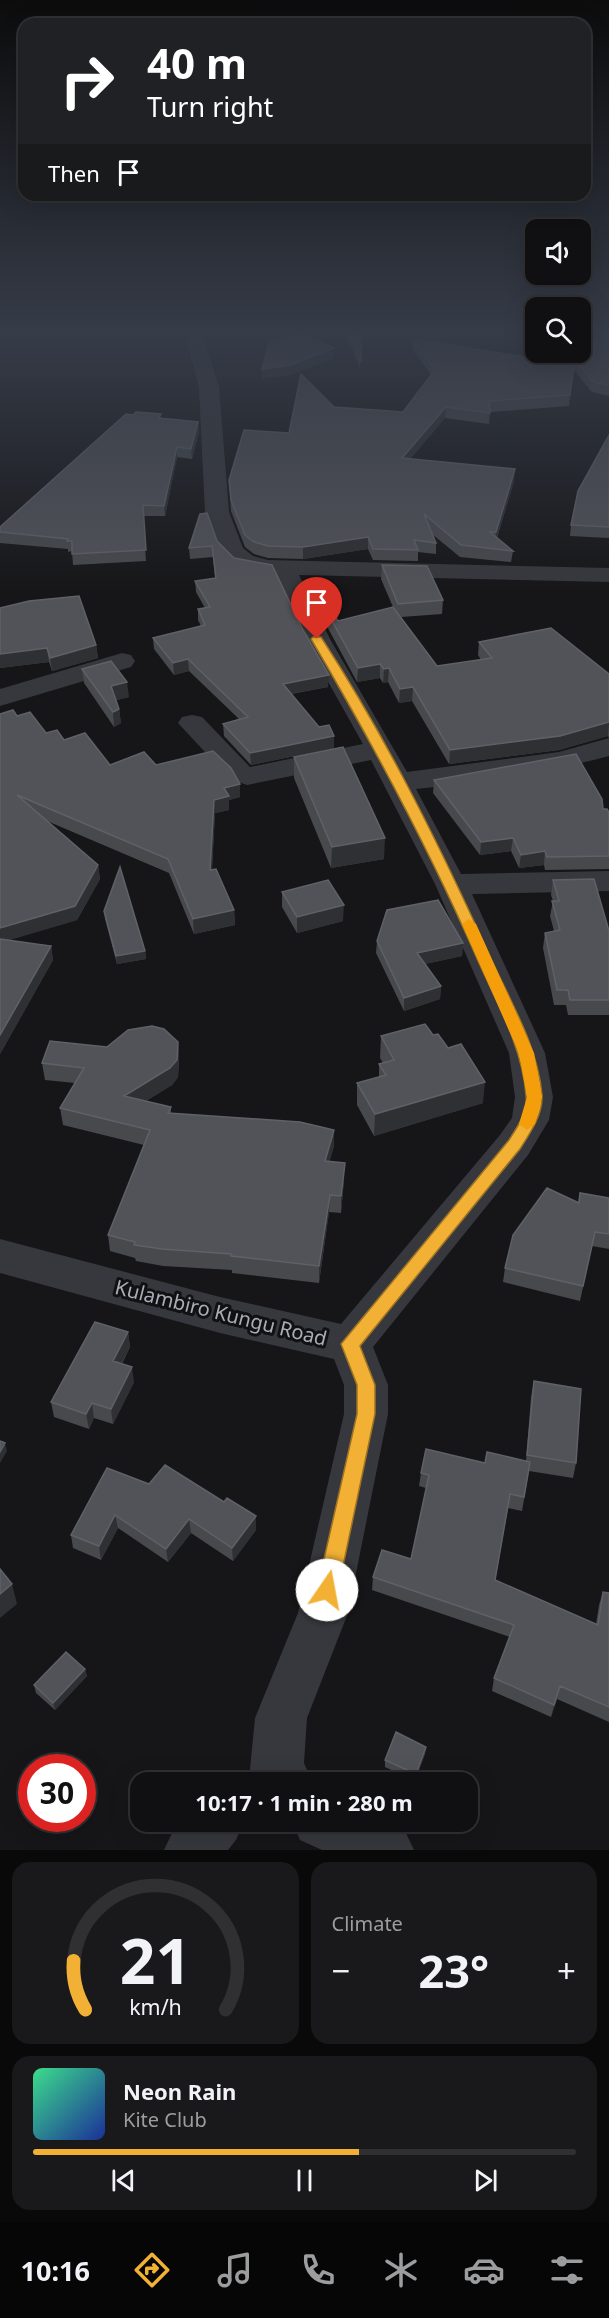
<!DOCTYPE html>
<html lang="en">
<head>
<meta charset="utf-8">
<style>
  :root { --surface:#101012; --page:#19191b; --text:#f1f3f6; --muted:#9c9d9f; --line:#303032; --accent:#f2b134 }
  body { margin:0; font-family:"Noto Sans",sans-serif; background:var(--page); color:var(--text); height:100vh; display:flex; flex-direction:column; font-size:22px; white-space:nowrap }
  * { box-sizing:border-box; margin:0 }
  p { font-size:20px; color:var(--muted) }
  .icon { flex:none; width:33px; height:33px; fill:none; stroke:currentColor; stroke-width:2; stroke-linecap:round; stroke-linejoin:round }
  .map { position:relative; height:1850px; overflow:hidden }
  .side { display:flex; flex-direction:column; gap:12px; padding:12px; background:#09090a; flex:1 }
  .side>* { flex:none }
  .hud { position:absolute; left:18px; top:18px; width:573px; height:183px; border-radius:18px; box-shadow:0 6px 24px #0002,0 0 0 2px var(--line); background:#202124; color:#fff; overflow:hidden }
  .controls { position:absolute; left:525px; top:219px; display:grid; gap:12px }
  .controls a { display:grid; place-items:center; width:66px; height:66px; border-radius:12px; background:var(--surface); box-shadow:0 6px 24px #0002,0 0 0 2px var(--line); font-size:30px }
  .speed { position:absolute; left:18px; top:1754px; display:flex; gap:12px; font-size:30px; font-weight:700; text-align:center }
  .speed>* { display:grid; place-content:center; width:78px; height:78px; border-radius:50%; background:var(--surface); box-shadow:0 6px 24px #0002,0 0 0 2px var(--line); line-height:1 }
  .speed .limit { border:9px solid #d22; background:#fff; color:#111 }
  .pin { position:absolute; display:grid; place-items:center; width:51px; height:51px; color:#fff; margin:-62px -26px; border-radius:50% 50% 50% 0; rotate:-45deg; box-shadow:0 0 6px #0007 }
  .pin .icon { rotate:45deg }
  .me { position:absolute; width:66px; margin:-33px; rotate:12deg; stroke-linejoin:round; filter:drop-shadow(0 0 4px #0008) }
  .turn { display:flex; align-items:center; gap:21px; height:126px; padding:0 30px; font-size:27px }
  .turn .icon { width:78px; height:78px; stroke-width:2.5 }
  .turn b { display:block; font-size:42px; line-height:51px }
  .then { display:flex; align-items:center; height:57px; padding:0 30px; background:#0003; gap:12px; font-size:22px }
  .big { font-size:45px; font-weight:700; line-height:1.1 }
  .side .widget { flex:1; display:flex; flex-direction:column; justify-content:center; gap:9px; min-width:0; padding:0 21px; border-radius:18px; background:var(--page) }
  .side .dial { align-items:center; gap:0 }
  .dial svg { height:156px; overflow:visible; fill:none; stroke:var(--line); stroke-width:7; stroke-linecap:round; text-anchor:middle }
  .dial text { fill:var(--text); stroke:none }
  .song { display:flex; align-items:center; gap:18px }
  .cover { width:72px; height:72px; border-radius:9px; background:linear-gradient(135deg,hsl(150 70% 55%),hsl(230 70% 35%)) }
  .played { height:6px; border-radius:3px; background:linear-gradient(90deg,var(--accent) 60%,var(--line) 60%) }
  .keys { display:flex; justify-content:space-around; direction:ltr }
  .heat { display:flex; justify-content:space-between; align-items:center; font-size:33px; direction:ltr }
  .side .tiles { flex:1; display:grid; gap:12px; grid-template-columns:1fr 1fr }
  .widget:last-child { grid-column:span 2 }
  .trip { position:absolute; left:130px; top:1772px; width:348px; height:60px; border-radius:18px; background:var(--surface); box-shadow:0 6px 24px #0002,0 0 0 2px var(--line); font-weight:700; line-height:60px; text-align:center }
  .tabs { display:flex; height:96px; justify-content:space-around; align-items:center; background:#060607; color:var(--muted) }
  .tabs .icon { width:42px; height:42px }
  .tabs .active { color:var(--accent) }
  .tabs b { font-size:27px; color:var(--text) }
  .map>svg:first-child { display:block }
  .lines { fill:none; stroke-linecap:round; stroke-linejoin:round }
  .minor { fill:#37383d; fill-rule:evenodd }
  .wall { fill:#47494d }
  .shaded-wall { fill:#2f3033 }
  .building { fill:#525359; stroke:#5f6168; stroke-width:1.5 }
  .route { fill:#f2b134; stroke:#9d7322; stroke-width:1.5 }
  .slow { fill:#f59e0b }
  .labels { text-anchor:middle; stroke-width:6; stroke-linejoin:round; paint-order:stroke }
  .near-street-label { font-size:20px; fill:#a8adb8; stroke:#111113 }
</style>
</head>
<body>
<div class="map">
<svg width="609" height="1850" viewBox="0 0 609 1850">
  <rect width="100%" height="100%" fill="#161618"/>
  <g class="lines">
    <path class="minor" d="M185 335H203L219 387 229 512 243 548 253 556 268 560 609 568V582L299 575 330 639 407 772 559 752 609 738V756C545 773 481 782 416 789L461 874 609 871V891L472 894 545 1053 553 1097 549 1120 528 1155 373 1347 388 1385V1414L348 1613 307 1718 304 1763 312 1782H256L250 1769 255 1718 298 1613 344 1414V1385L334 1359 220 1333 0 1273V1239L220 1297 341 1324 500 1135 512 1118 515 1097 509 1053 435 884 371 760 247 785 230 779 178 723 182 717 192 715 202 717 250 767 363 744 304 639 274 574 236 567 220 551 205 512 199 387Z
      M122 653 131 655 135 661 131 667 0 706V689Z
      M181 1821H244L236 1840 228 1850H164L173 1831Z
      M292 1821H383L405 1831 414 1850H322L300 1840Z"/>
  </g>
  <path class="wall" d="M346 335H362L360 368Z
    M609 335V396L592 392 573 369 569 406 490 412 489 424 445 418 410 459 514 481 497 538 513 551 511 562 460 557 432 534 436 543V554L418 552V561L373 560 368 549 303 559 268 558 254 554 245 547 231 511 229 480 289 433 334 407 403 412 431 375 413 350V339L570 365 560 352H580Z
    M162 419 198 422 199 432 192 459 177 457 165 516H143L146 561 73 565 72 551 68 552V549L0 543V527Z
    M609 435V538L570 536 571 525Z
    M217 541 328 687 291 694 334 748 251 765 224 736 223 724 239 719 189 671 174 675 154 649 153 638 201 626 198 620V609L205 608 196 592 195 581 215 578 213 557 190 559 189 548Z
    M382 565 443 600 442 614 401 617 437 666 481 660 478 655 479 642 609 674V738L608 736 559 750 449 764 412 701 399 703 388 682 383 683 380 678 357 682 316 606V592L338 621 393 607 381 579Z
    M0 608 96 645 98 658 52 671 49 662 0 668Z
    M82 669 129 697 116 700 119 709 121 723 114 727 84 683Z
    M0 714 17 716 46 733 64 740 110 765H156L240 797 229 800V810L215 813 212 870 234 910 235 925 194 934 169 873 47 821 98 865 100 879 77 920 8 940 51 946 53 960 0 1054Z
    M294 757 384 859 331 868 294 778Z
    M434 780 603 809 609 812V869L545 870 544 865 519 868 511 851 480 855 433 793Z
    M553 880 609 931V1015H568L566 1005H554L543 948 545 933 554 931 550 916 553 901 551 895Z
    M282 892 343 921 297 933 282 907Z
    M104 911 145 951 146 959 117 964 105 919Z
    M377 941 463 943 462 956 425 964 441 986 440 999 404 1011 376 953Z
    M433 1035 483 1103 374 1136 357 1105V1083L379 1077V1064L383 1063 380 1058 381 1036Z
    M178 1042 179 1059 178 1077 172 1085 146 1101 171 1107V1113L334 1130V1146L329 1162 344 1180 341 1213 329 1212 319 1283 232 1273V1270L163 1266 136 1261 135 1258 110 1251 108 1235 144 1145 63 1125 60 1108 75 1083 45 1080 42 1063 107 1047Z
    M580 1193 609 1198V1249L592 1246 580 1301 503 1282 505 1268 578 1202Z
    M128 1332 130 1347 122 1364 134 1382 113 1424 94 1418 89 1429 54 1417 51 1402Z
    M534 1381 576 1463 573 1478 529 1471 522 1511 508 1508 495 1581 596 1624 599 1605 603 1592 609 1593V1722L557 1699 551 1717 492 1691 494 1678 510 1637 372 1590 373 1577 411 1559 426 1488 419 1486 421 1473 485 1463 526 1461 531 1397Z
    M107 1468 256 1530 233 1561 191 1533 168 1562 118 1528 101 1560 73 1548 71 1535Z
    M85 1669 87 1676 55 1710 36 1693 34 1685Z
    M425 1754 415 1781 385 1767V1760Z"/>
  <path class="shaded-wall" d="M334 348V358L291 375 262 379V369Z
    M446 407 445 418 402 469V458Z
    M198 422 199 432 192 459 191 449Z
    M177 447V457L165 516 164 506Z
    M515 469 514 481 495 544 496 532Z
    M368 537V549L303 559V547Z
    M96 645 98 658 52 671 50 658Z
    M47 648 49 662 0 668V654Z
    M188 659 189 671 174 675 173 663Z
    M380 664V678L357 682 358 668Z
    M389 668 388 682 383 683 384 669Z
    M329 675 328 687 283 695V684Z
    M127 682 129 697 113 701 111 686Z
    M413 687 412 701 399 703 400 689Z
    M119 709 121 723 114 727 113 712Z
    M609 722 608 736 559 750 449 764 450 750Z
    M334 736V748L251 765 250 753Z
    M240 784V797L229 800V810L215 813 211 884 210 870 214 800 224 788Z
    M385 838 384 859 331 868 332 847Z
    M513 838 511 851 480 855 481 842Z
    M545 851 544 865 519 868 521 855Z
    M98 865 100 879 77 920 0 943V928Z
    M344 905 343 921 297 933V917Z
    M234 910 235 925 194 934 193 919Z
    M463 943 462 956 416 966 417 953Z
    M51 946 53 960 0 1054V1035Z
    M145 951 146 959 117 964 116 956Z
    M441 986 440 999 404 1011V998Z
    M178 1042 179 1059 178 1077 172 1085 126 1113 124 1096Z
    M485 1082 483 1103 374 1136 375 1114Z
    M334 1130V1146L325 1178V1161Z
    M345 1163 344 1180 341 1213V1196Z
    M330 1195 329 1212 319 1283V1266Z
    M128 1332 130 1347 115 1376 113 1361Z
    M132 1367 134 1382 113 1424 111 1409Z
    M92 1403 94 1418 89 1429 86 1414Z
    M5 1443 7 1451 0 1463V1452Z
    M115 1515 118 1528 101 1560 99 1546Z
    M256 1516V1530L233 1561 232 1548Z
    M189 1519 191 1533 168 1562 166 1549Z
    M12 1584 17 1604 0 1618V1594Z
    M85 1669 87 1676 55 1710 53 1703Z
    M560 1686 557 1699 551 1717 554 1705Z
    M426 1747 425 1754 415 1781 416 1774Z"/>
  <path class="building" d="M295 335H305L334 348 291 365 262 369 269 343Z
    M349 335H362L361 362Z
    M580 335H609V385L593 382 569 352H580Z
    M413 339 574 365 570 395 489 401 490 413 446 407 402 458 515 469 496 532H490L513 551 461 545 424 514 436 543 414 540 418 550 373 549 368 537 303 547 268 546 254 542 245 535 231 500 229 480 244 430 289 433 301 374 334 407 403 412 435 370Z
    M136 412 161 414 159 418 198 422 191 449 177 447 164 506 143 505 146 550 72 554V541H67L68 539 0 532V527L126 414 133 415Z
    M609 435V527L571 525 578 491Z
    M207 513 217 541 234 558 272 565 302 628 329 675 283 684 319 727 329 725 334 736 250 753 223 724 248 717 188 659 173 663 153 638 205 625 198 609 210 607 195 581 216 578 212 546 189 548 200 514Z
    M382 565 427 566 443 600 398 604Z
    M316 592H322L338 621 393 607 437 666 492 658 479 642 551 628 609 674V722L560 736 450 750 413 687 400 689 389 668 384 669 380 664 358 668Z
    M79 596 96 645 50 658 47 648 0 654V608L29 601Z
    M111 661 127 682 111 686 119 709 113 712 82 669Z
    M13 710 17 716 30 712 46 733 57 730 64 740 85 733 110 765 144 752 156 765 213 751 231 768 240 784 224 788 229 796 214 800 210 870 216 869 234 910 193 919 168 859 17 795 98 865 75 906 0 928V714Z
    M343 747 385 838 332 847 294 757Z
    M576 754 602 799 603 809H607L609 812V856L547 857 545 851 521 855 513 838 481 842 434 780Z
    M120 867 145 951 116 956 104 911Z
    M594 879 609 931V1000H570L568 990H557L545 933 560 930 552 901H559L553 880Z
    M328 880 344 905 297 917 282 892Z
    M438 900 463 943 417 953 441 986 404 998 377 941 387 910Z
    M0 939 51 946 0 1035Z
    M425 1024 433 1035 438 1034 448 1048 461 1044 485 1082 375 1114 357 1083 386 1075 379 1064 394 1060 381 1036Z
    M152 1026 164 1029 178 1042 177 1060 170 1068 124 1096 171 1107 168 1113 300 1122 334 1130 325 1161 345 1163 341 1196 330 1195 319 1266 231 1256V1254L162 1249 134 1245 135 1242 108 1235 150 1130 60 1108 84 1068 42 1063 50 1041 107 1047 128 1030Z
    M547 1188 579 1203 580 1193 609 1198V1234L595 1232 583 1286 505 1268 513 1235Z
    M95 1322 128 1332 113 1361 132 1367 111 1409 92 1403 86 1414 51 1402Z
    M534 1381 581 1389 576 1463 527 1455Z
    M0 1441 5 1443 0 1452Z
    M426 1449 485 1463 487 1452 530 1462 524 1497 510 1494 495 1580 598 1625 603 1592 609 1593V1707L560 1686 554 1705 494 1678 514 1625 373 1577 382 1550 411 1559 429 1475 421 1473Z
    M165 1465 224 1502 227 1498 256 1516 232 1548 189 1519 166 1549 115 1515 99 1546 71 1535 107 1468 149 1484Z
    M0 1569 12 1584 0 1594Z
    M66 1652 85 1669 53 1703 34 1685Z
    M396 1732 426 1747 416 1774 385 1760Z"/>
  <linearGradient id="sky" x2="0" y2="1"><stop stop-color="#0c0c0d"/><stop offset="0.56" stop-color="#363c48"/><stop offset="1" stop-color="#363c48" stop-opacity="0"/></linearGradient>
  <rect width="609" height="594" fill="url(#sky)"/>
  <path class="route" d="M313 637H321C388 740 443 852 493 963 513 1006 538 1048 542 1095 543 1115 530 1133 520 1149L360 1346 375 1385V1414L338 1590 335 1597 327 1600 320 1597 317 1590 357 1414V1385L341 1344 509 1140C518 1126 528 1112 526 1095 522 1047 498 1005 479 963 430 851 373 744 311 639Z"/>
  <path class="slow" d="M469 919 476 924 534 1053 542 1097 535 1124 527 1130 519 1124 527 1097 519 1053 462 924Z"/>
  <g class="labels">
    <g class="near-street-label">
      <text transform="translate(221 1313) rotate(14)" y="7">Kulambiro Kungu Road</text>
    </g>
  </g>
</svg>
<div class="controls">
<a><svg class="icon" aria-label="sound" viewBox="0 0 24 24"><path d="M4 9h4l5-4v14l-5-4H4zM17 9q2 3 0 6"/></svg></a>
<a><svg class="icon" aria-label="search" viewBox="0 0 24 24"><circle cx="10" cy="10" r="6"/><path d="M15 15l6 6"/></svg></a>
</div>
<div class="speed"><div class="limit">30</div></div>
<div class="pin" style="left:317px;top:639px;background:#d93025"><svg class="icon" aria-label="arrive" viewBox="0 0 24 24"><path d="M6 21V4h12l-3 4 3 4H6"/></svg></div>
<svg class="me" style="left:327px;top:1590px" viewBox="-20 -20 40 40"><circle r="19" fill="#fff"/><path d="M0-13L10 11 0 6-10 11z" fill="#f2b134"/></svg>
<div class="trip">10:17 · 1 min · 280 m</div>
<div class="hud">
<div class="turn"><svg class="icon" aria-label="right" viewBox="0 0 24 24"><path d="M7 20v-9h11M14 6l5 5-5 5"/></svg><div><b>40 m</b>Turn right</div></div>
<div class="then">Then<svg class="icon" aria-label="arrive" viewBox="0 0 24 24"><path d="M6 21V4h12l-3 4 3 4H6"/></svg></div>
</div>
</div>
<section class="side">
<div class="tiles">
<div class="widget dial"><svg viewBox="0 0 100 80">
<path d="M14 69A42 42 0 1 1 86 69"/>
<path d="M14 69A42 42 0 0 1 8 44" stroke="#f2b134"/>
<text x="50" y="56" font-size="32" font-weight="700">21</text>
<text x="50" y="72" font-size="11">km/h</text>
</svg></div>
<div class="widget"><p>Climate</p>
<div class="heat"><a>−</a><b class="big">23°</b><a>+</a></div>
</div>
<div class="widget">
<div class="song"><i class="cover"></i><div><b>Neon Rain</b><p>Kite Club</p></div></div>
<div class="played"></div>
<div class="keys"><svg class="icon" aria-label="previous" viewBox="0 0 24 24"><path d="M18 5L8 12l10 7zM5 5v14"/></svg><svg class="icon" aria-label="pause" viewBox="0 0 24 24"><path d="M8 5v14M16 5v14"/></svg><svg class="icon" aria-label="next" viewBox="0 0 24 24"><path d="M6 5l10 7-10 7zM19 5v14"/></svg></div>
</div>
</div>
</section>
<nav class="tabs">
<b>10:16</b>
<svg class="icon active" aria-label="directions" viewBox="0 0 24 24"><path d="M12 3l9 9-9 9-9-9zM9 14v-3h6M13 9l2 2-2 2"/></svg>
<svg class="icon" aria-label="music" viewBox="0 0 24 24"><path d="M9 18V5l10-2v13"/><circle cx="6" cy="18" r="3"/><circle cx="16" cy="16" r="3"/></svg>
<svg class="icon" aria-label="phone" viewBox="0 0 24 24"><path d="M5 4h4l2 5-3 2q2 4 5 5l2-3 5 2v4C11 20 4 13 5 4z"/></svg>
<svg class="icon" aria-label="climate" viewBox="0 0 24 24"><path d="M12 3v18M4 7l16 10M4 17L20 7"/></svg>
<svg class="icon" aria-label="car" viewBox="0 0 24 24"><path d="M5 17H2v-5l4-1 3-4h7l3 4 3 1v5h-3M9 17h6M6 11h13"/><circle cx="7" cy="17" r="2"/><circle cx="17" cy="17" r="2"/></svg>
<svg class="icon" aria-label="filters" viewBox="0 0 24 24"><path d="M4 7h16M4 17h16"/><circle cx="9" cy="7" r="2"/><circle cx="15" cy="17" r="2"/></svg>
</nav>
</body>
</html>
